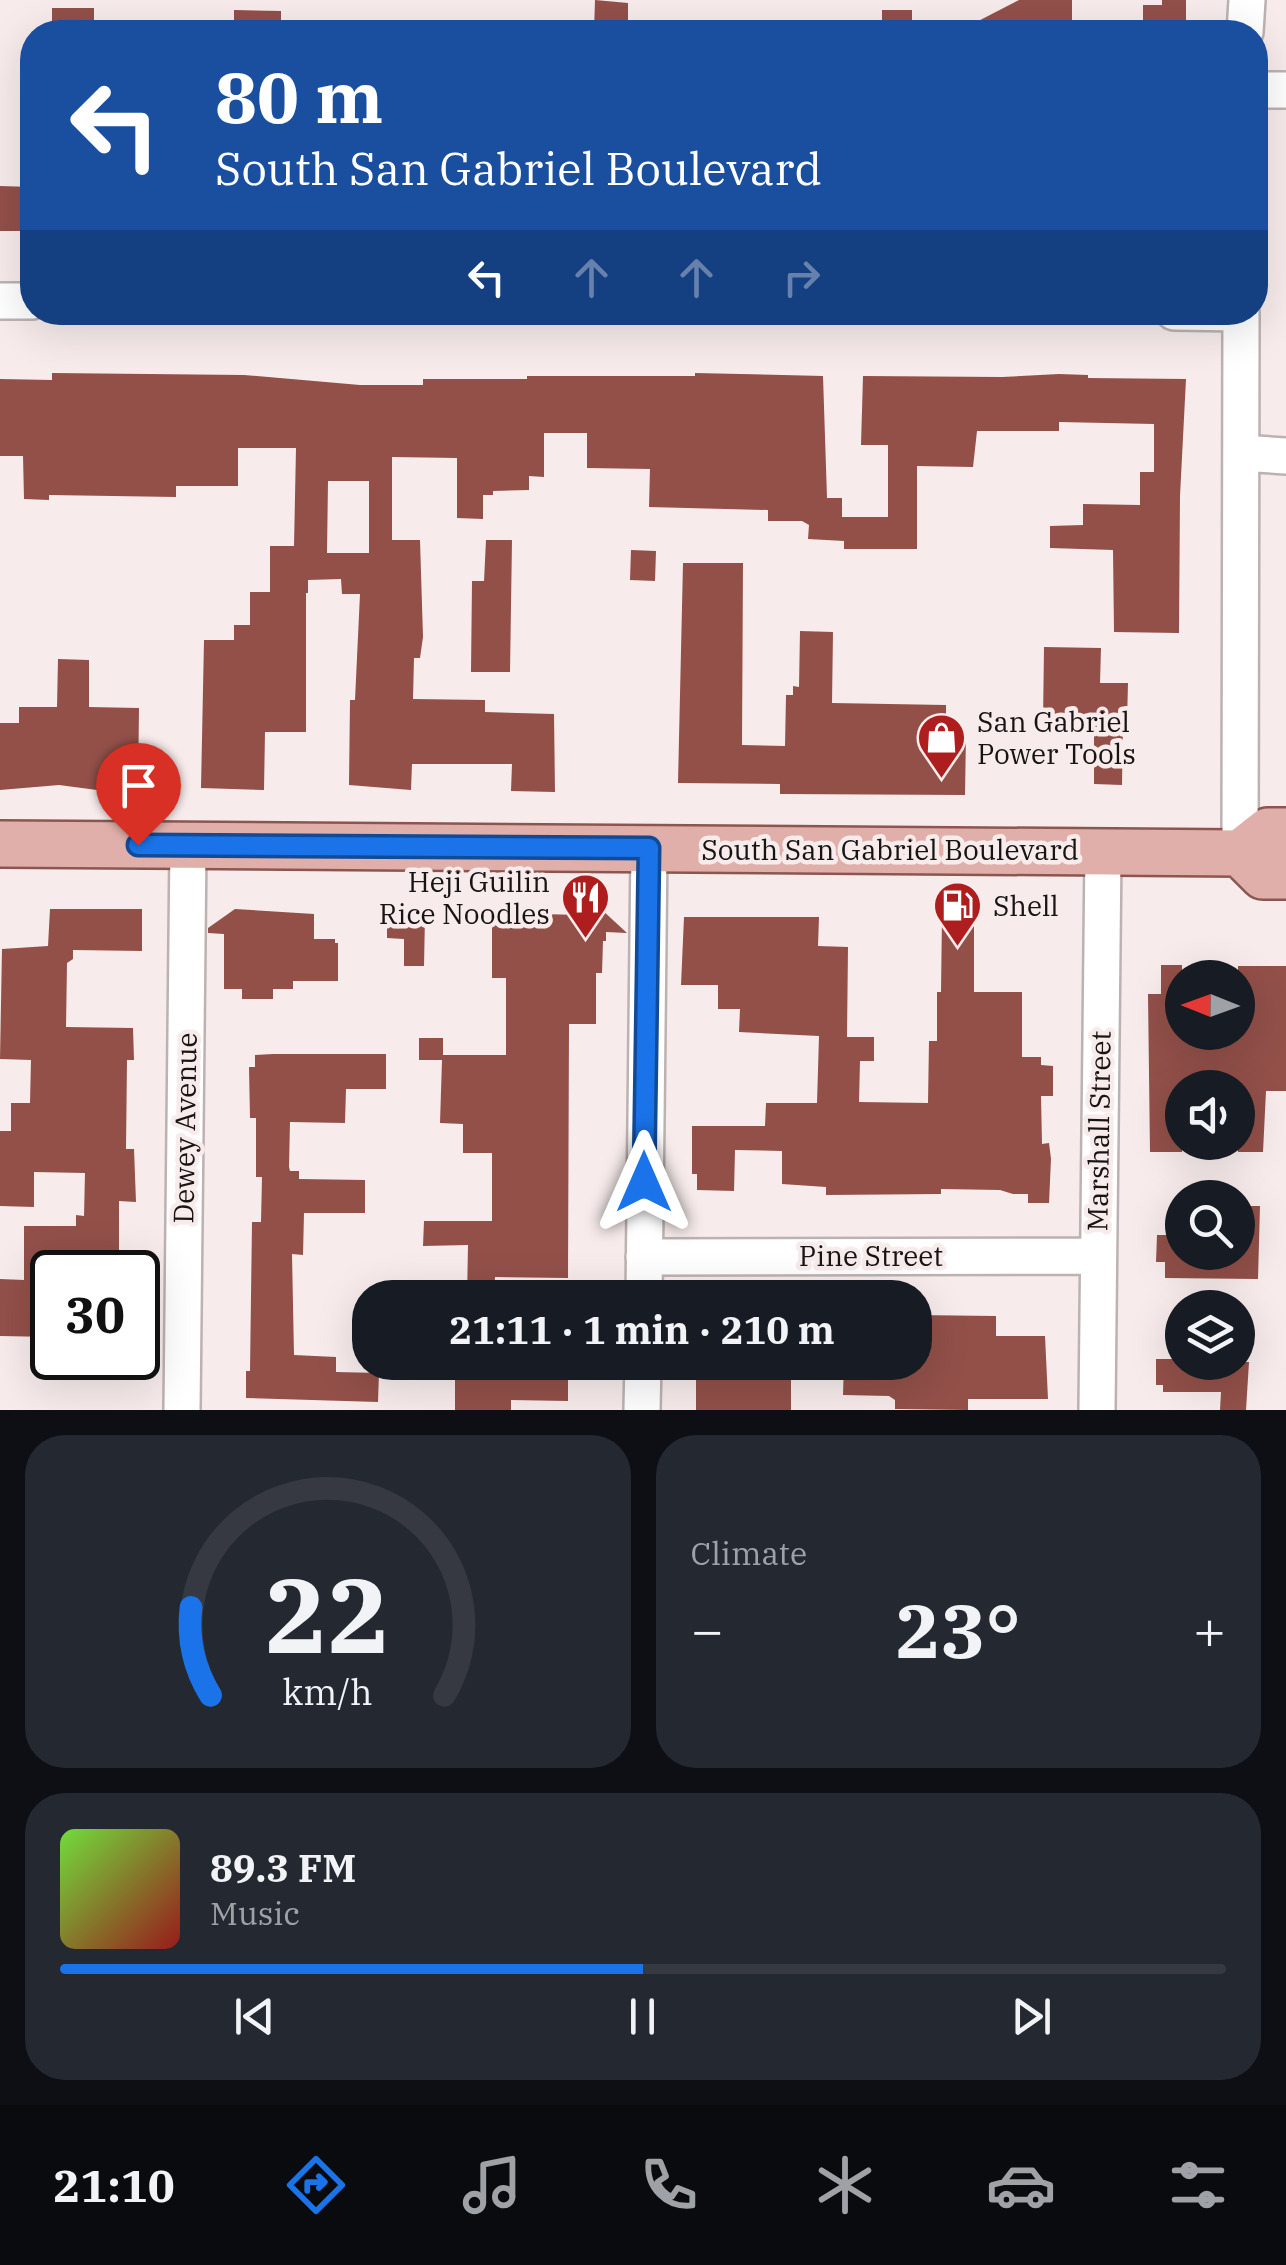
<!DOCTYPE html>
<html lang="en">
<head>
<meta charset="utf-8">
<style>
  :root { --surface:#171b24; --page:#242831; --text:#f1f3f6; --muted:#9ea1a6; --line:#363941; --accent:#1a73e8 }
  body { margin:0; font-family:"IBM Plex Serif",serif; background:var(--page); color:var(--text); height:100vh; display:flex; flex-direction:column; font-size:38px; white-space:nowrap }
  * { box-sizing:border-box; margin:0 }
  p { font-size:32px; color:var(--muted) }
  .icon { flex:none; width:55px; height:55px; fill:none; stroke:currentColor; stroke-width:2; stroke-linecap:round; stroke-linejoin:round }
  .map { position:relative; height:1410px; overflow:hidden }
  .side { display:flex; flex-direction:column; gap:25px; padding:25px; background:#0d0f14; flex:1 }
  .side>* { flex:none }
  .hud { position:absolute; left:20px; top:20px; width:1248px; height:305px; border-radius:40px; box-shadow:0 10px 40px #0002; background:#1a4fa0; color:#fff; overflow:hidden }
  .needle { width:65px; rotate:271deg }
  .controls { position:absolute; left:1165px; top:960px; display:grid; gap:20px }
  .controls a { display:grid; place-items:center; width:90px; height:90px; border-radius:50%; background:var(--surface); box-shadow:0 10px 40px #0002; font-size:50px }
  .speed { position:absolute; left:30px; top:1250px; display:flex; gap:20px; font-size:50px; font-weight:700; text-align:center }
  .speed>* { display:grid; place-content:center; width:130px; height:130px; border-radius:50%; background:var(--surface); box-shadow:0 10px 40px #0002; line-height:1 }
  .speed .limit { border:5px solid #111; border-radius:15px; background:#fff; color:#111 }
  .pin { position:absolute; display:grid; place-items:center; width:85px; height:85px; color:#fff; margin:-102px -42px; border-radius:50% 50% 50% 0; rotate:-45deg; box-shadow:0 0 10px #0007 }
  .pin .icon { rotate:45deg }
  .me { position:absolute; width:110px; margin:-55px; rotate:0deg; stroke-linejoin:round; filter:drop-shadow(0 0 8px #0008) }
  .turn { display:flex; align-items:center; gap:35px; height:210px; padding:0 30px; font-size:45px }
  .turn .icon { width:130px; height:130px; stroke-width:2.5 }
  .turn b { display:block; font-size:70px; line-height:85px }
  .lanes { display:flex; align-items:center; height:95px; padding:0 30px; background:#0003; justify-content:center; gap:50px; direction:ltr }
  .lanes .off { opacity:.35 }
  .big { font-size:75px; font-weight:800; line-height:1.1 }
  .side .tile { flex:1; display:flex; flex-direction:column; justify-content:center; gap:15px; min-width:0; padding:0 35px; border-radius:40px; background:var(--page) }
  .side .dial { align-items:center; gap:0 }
  .dial svg { height:260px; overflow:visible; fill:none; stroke:var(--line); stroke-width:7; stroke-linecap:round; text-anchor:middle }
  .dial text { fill:var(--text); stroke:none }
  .song { display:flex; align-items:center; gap:30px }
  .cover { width:120px; height:120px; border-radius:15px; background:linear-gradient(135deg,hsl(100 70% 55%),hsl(0 70% 35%)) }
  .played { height:10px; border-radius:5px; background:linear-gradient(90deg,var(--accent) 50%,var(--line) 50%) }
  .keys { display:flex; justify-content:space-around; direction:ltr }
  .heat { display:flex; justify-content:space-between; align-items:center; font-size:55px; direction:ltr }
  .side .tiles { flex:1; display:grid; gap:25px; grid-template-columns:1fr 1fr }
  .tile:last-child { grid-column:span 2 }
  .trip { position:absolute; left:352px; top:1280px; width:580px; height:100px; border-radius:40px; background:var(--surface); box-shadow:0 10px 40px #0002; font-weight:800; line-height:100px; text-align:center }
  .dock { display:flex; height:160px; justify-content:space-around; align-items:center; background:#090b0e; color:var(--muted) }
  .dock .icon { width:70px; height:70px }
  .dock .current { color:var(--accent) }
  .dock b { font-size:45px; color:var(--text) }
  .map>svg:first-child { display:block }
  .building { fill:#925049; fill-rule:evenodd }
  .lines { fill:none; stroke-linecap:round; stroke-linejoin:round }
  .minor-casing { stroke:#bcb2b1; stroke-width:40 }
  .major-casing { stroke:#8c5650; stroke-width:50 }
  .minor { stroke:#fff; stroke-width:35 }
  .major { stroke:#e0afaa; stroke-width:45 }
  .route-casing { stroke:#114b97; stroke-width:25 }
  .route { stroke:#1a73e8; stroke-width:18 }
  .labels { text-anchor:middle; stroke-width:9; stroke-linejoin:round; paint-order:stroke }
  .poi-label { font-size:28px; fill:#171413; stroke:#f7eceb; text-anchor:start }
  .street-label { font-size:28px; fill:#171413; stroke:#f7eceb }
</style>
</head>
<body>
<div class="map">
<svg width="1286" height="1410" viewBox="0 0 1286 1410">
  <rect width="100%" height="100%" fill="#f7eceb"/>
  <path class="building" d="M595 0 628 3V32H594Z
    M1019 0H1072V32H957Z
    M1162 0H1186V32H1143V5H1162Z
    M52 8H94V32H52Z
    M234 10 281 11V32H234Z
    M882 10H912V32H882Z
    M0 186 32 187V231H0Z
    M52 373 244 375 360 385H423V379H527V376H695V373L823 376 827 498H842V517H888V445H861L863 376 1002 377 1059 374 1088 375V378L1186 379 1180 496 1179 633 1114 632 1113 550 1050 548V526L1083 525V504L1140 505V472H1154V424L1059 422V431H977L973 467 917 466V549H844V541L808 539 809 525 802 521H768V510L649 507 650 469 587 468V433H544V477L529 476V490L493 491V495H483V519L457 518V458L392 457V540H420L423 637 420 658H414L413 699 485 700V712L554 714 555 792 511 791 512 764H412L411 790 349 785 350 700H355L360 594H342L341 579 308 580V593H306V732H265L264 790 201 788 204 640H234V625H250V592H270V546H294L296 448H238V486H176V497L49 495V500L24 499 23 456H0V379L52 380ZM328 481H369V553H327Z
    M486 540H512L510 672H471L472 581H484Z
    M631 550 656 551 655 581 630 580Z
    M683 563H743L742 745 785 746 786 695H793V686L799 687 800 631 833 632 832 703 946 705V720H959V732L966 733 965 795 780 794V784L678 783Z
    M1044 647 1101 648 1100 683H1128L1127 722 1123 721 1122 785 1094 784V721H1043Z
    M58 659 89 660V707L139 708 138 790H97L59 785 0 790V723H19V707H57Z
    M583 908 601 909 627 933 606 932V941H603L602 973H596V1024H569L568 1278 495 1277 494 1298H467L468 1245 423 1246 424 1221H492V1153H463V1124L440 1123 442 1060H419V1038H443V1055H506V978H492V913L583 915Z
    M50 909H142V951L73 950V959L67 963 66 1027 133 1028 134 1060H127L126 1149H134L136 1202 119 1201V1254H52V1337L0 1336V1279L24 1280V1226H76V1215L84 1216 85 1173 34 1172V1207L0 1206V1131H11V1103H30L31 1060 0 1059 2 949 48 946Z
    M235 909 314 914V939H335V943H338V981H293V989H273V999H242V989H224V934L208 933V928Z
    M387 916H425L424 966H404V939L387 938Z
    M942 916H974V992H1022V1057H1041V1065L1053 1066V1096H1041L1042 1144 1049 1143 1051 1159 1049 1203H1028V1194H1013L1000 1190 941 1189V1194L826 1195V1187L782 1184V1151L735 1150 734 1191 697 1190V1174H692V1126H765L766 1103H817L819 1036 739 1032 740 1009H718V985H681L684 917H819L818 946 848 947 847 1037H874V1061H860L859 1102 928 1103 929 1041H937V992H941Z
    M1161 965H1182V1032H1238V966H1286V1091H1266L1263 1152H1238V1088H1182V1152H1150L1148 994H1161Z
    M273 1054H386V1089H346L345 1123 290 1122 289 1167 290 1171H299V1179L365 1180V1213H304L303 1255 292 1254 294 1355 336 1357V1372L379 1373 378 1402 246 1398V1371H250L252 1222H261L262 1177H256V1118H250L249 1067H255V1055Z
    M1238 1206H1260L1258 1279 1165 1278V1262H1156L1157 1235H1182V1252H1238Z
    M915 1315 996 1316V1336H1045L1048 1399H968V1410L895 1409V1400L889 1396 843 1395 844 1362H915Z
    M1156 1359H1182V1362H1249L1246 1410H1220L1221 1392H1163V1385H1156Z
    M455 1362H483V1369H526V1362H568V1401L511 1400V1410H455Z
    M696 1362H791V1410H696Z"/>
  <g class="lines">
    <defs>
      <path id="minor" d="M1245 32 1247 0
        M1255 90H1286
        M0 301H32
        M1174 312 1241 313
        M1241 453 1286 456
        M1240 853 1241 312
        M644 1257 1097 1256
        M644 1298 649 848
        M182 1410 188 846
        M642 1410 643 1362
        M1097 1410 1103 852"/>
      <path id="major" d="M0 844 1240 853 1268 831H1286
        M1240 853 1263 876H1286"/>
    </defs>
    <use href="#minor" class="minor-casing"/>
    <use href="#major" class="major-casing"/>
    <use href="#minor" class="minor"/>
    <use href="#major" class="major"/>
  </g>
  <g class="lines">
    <defs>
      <path id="route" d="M138 845 649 848 644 1182"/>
    </defs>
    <use href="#route" class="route-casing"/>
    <use href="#route" class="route"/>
  </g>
  <defs>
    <symbol id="shop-pin" viewBox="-11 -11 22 30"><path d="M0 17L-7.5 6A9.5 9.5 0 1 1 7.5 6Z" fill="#af1e1f" stroke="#f7eceb"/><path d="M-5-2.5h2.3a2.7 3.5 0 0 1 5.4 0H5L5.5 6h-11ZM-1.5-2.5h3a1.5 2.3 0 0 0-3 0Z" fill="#fff"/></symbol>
    <symbol id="restaurant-pin" viewBox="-11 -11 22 30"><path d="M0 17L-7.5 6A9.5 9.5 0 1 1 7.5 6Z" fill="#af1e1f" stroke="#f7eceb"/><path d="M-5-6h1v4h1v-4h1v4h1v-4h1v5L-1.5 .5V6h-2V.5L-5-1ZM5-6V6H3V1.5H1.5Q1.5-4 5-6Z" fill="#fff"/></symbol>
    <symbol id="fuel-pin" viewBox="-11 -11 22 30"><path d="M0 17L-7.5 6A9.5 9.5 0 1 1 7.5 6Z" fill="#af1e1f" stroke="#f7eceb"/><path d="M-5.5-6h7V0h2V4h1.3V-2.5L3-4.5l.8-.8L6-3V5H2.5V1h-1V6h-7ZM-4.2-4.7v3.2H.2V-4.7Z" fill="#fff"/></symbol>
  </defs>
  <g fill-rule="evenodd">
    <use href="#shop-pin" x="914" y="710" width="55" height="75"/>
    <use href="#restaurant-pin" x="558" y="870" width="55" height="75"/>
    <use href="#fuel-pin" x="930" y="878" width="55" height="75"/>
  </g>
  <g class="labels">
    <g class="poi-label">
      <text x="977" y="732">San Gabriel<tspan x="977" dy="32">Power Tools</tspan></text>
      <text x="550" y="892" text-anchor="end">Heji Guilin<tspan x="550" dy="32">Rice Noodles</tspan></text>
      <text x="993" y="916">Shell</text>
    </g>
    <g class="street-label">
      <text x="890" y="860">South San Gabriel Boulevard</text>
      <text transform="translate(185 1128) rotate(-89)" y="10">Dewey Avenue</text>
      <text transform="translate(1099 1131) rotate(-89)" y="10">Marshall Street</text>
      <text x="871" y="1266">Pine Street</text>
    </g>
  </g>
</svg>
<div class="controls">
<a><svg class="needle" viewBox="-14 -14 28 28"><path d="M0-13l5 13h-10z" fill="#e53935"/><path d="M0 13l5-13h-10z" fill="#9ea1a6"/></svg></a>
<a><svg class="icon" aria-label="sound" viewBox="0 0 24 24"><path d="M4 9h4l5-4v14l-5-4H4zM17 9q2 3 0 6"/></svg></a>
<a><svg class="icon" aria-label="search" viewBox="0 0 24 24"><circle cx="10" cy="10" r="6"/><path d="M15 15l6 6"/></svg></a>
<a><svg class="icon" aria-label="layers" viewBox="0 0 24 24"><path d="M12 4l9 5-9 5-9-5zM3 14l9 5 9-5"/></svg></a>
</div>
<div class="speed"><div class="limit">30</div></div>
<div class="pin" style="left:138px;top:845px;background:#d93025"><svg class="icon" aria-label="arrive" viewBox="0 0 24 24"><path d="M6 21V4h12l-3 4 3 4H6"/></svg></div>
<svg class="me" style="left:644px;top:1182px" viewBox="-20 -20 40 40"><path d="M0-17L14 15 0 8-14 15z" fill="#1a73e8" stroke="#fff" stroke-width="4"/></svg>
<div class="trip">21:11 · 1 min · 210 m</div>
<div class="hud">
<div class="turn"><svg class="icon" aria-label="left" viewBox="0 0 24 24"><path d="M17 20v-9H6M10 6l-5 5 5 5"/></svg><div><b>80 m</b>South San Gabriel Boulevard</div></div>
<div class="lanes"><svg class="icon" aria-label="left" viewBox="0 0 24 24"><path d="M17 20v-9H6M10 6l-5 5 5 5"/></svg><svg class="icon off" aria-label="ahead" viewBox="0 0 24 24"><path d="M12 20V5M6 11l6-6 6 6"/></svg><svg class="icon off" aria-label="ahead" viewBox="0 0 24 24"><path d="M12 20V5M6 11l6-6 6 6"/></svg><svg class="icon off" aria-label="right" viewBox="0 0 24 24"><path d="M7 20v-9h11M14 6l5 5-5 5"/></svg></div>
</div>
</div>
<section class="side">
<div class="tiles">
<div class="tile dial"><svg viewBox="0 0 100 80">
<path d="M14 69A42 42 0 1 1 86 69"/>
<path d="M14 69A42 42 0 0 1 8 42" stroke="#1a73e8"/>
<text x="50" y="56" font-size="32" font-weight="700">22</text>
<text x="50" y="72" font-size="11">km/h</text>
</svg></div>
<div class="tile"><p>Climate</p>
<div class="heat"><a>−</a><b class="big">23°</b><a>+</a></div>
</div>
<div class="tile">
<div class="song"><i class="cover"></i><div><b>89.3 FM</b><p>Music</p></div></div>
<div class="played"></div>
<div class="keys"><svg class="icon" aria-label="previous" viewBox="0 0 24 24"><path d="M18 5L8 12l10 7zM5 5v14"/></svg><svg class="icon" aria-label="pause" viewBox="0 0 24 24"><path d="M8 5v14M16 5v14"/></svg><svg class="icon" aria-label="next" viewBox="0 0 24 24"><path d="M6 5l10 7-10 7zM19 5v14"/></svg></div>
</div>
</div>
</section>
<nav class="dock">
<b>21:10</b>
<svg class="icon current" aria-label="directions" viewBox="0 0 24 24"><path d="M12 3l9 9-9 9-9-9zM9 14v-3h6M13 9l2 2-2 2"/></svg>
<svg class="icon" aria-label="music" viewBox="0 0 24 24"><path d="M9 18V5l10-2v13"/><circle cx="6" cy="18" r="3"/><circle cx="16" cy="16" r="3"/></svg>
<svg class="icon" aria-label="phone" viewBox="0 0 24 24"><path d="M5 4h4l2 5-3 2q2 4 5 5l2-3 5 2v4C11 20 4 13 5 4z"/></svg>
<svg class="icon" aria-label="climate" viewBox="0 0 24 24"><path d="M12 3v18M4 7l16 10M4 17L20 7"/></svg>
<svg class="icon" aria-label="car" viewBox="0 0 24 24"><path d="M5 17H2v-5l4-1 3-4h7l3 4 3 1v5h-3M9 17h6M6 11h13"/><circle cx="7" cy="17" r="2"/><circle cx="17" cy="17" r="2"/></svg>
<svg class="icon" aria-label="filters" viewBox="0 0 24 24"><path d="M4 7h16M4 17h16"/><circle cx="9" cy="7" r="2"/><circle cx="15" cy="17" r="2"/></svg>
</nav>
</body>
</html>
